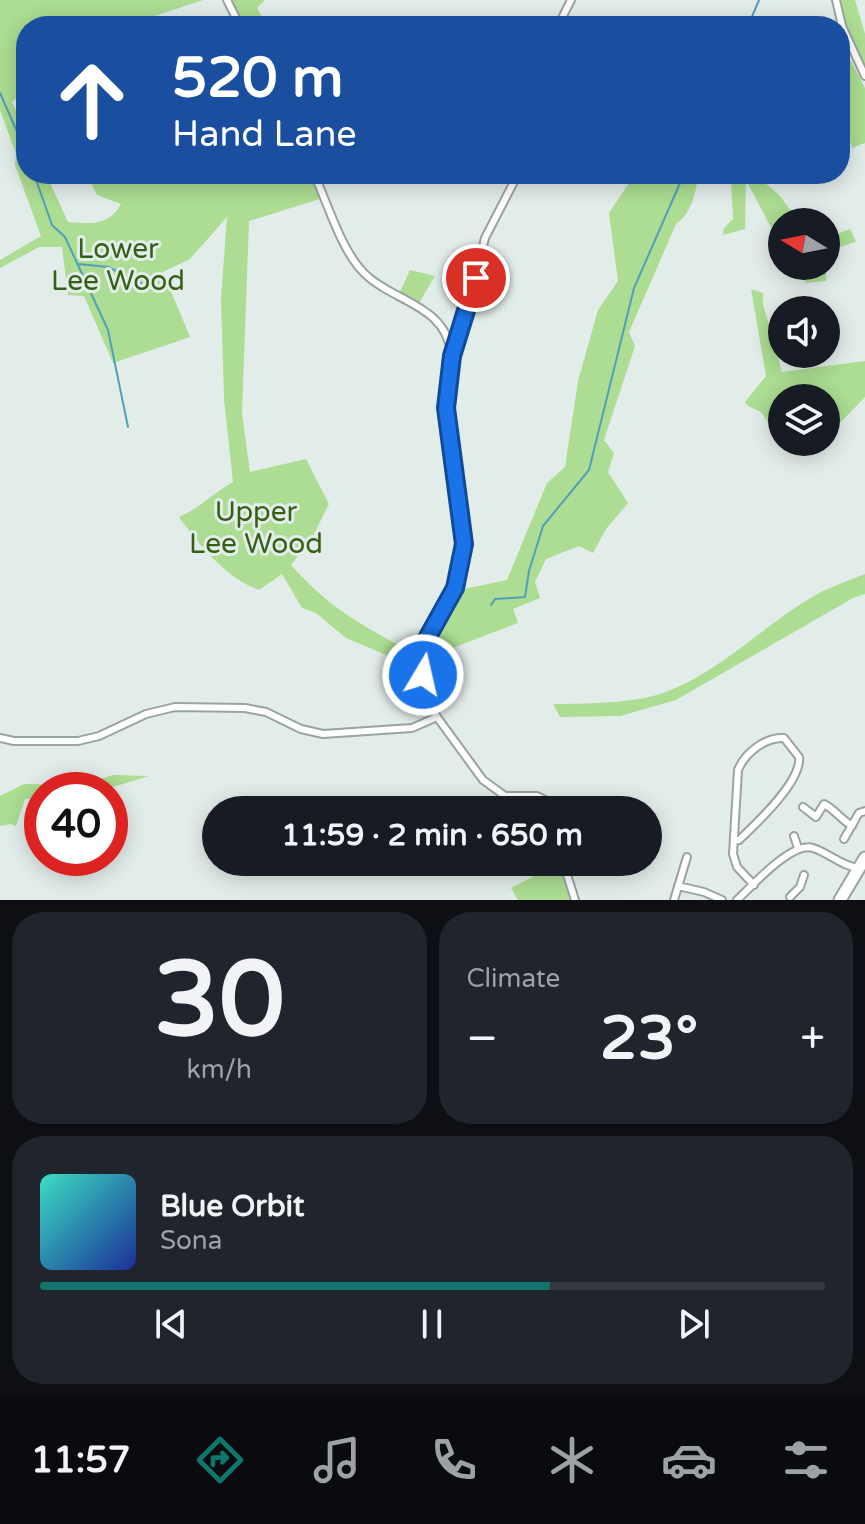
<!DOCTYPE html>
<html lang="en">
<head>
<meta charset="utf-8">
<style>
  :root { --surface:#171b24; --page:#20242c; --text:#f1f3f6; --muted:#9ea1a6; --line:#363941; --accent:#0f766e }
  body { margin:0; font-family:"Varela Round",sans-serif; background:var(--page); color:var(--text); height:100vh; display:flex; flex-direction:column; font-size:30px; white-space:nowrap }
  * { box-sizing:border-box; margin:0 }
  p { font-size:26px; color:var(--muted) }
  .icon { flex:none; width:44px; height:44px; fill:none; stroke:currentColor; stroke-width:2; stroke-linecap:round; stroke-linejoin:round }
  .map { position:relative; height:900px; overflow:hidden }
  .panel { display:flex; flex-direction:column; gap:12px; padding:12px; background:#0d0f14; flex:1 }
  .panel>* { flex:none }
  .hud { position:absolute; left:16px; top:16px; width:834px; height:168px; border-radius:32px; box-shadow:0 4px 20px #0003; background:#1a4fa0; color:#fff; overflow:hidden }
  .needle { width:52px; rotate:280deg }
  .tools { position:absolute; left:768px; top:208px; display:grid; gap:16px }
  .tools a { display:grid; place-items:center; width:72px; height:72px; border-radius:50%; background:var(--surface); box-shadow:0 4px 20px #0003; font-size:40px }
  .speed { position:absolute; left:24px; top:772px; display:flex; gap:16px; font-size:40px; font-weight:700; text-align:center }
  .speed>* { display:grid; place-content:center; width:104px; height:104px; border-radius:50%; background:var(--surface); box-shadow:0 4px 20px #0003; line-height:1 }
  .speed .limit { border:12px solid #d22; background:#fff; color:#111 }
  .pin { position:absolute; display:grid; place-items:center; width:68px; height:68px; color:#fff; margin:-34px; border:4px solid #fff; border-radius:50%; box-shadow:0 2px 8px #0007 }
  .me { position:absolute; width:88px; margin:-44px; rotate:9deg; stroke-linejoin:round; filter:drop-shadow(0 0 6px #0008) }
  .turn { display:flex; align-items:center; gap:28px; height:168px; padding:0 24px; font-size:36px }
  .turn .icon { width:104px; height:104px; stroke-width:2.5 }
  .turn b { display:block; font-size:56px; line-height:68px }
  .big { font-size:60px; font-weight:700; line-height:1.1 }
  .panel .tile { flex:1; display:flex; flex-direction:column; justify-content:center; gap:12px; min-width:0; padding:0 28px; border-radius:32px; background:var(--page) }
  .panel .dial { align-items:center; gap:0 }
  .dial b { font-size:104px; line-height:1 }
  .song { display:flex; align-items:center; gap:24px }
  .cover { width:96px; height:96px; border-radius:12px; background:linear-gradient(135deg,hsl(170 70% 55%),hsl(230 70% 35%)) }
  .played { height:8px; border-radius:4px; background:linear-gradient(90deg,var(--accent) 65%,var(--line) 65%) }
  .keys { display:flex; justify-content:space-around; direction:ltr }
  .heat { display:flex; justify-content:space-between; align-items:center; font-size:44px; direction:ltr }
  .panel .tiles { flex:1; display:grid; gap:12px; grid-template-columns:1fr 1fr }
  .tile:last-child { grid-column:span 2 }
  .trip { position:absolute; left:202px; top:796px; width:460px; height:80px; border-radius:40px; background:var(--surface); box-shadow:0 4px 20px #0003; font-weight:700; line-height:80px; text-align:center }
  .dock { display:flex; height:128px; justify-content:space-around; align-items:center; background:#090b0e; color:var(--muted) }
  .dock .icon { width:56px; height:56px }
  .dock .current { color:var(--accent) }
  .dock b { font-size:36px; color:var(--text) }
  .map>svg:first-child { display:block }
  .green { fill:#acdd92 }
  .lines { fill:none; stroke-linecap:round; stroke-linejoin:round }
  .stream { stroke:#519fba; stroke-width:2 }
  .minor-casing { stroke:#99a4a1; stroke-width:10 }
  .highway-casing { stroke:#99a4a1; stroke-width:15 }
  .minor { stroke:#fff; stroke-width:6 }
  .highway { stroke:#fff; stroke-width:11 }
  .route-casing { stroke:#114b97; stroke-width:20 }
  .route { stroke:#1a73e8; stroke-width:14 }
  .labels { text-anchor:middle; stroke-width:6; stroke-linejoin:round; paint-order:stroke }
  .park-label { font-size:28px; fill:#346015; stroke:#e2edea }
</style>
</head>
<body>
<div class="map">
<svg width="865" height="900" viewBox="0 0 865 900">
  <rect width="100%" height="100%" fill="#e2edea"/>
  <path class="green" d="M0 0H203L149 18 154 26H26V89L12 102 26 132V174H46L68 222C91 224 109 226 121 204L97 195 86 174H239L246 177 247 174H311L323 198 249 221 242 413 250 472 306 459 329 504 312 538 291 565C329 608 364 627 414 653L430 612 436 613 420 653 410 665 346 638 316 613 302 608 282 574 259 590C226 578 199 545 179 517 200 508 213 493 233 482L224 399 221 299 227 217 190 259 163 272 190 337 113 363 84 296 68 295 62 247H39L0 268V260L41 236 15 165 16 154 0 110Z
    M229 0H265L257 8 267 26H243Z
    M839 0H855L865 34V70L843 23Z
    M851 61 865 88V143L852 148 840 110V66Z
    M635 174H697C698 191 690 215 676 224L629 332 635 346 604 440 614 453 608 472 628 503 606 529 593 553 579 546 546 559 535 582 540 598 513 609 518 623 442 652 440 674 427 675 426 654 428 644 459 590 507 580 547 483 565 467 578 381 598 310 618 281 609 213Z
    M734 174H755L780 196 799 222H782V248L746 180 745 229 723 235 724 228 733 219 731 180Z
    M850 229 856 242 827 251 826 281 806 283 794 266H826V238Z
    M410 270 435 276 419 303 400 292Z
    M751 289 763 293V304L782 372 865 361V397L833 430 826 434V398H782V442H805L786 449 761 412 748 406 745 402 766 376Z
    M865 574V594L853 598 676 700 620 716 560 717 553 704C582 704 637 703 663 693 721 672 762 626 814 596 829 587 848 581 865 574Z
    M113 775 149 776 103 790H42V797L25 799 16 826 11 824 0 826V796L24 784 81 785Z
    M559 863 570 900H518L511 888Z"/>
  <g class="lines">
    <path class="stream" d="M748 26 759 0
      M0 93 26 152
      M34 174 52 225 65 237 108 330 128 427
      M78 264 108 267 141 283
      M491 605 495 599 525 597 529 571 543 526 589 470 634 288 684 174"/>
    <defs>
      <path id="minor" d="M227 0 240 26
        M836 0 842 26 865 76
        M558 26 571 0
        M314 174C328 204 341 250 364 273 393 302 446 305 451 353
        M518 174 485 238 469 306 452 356 446 408 447 429 464 544 455 588 425 642 421 667 426 693 437 717 483 780 505 796H537L545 800 552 810
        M0 738 14 741H78L99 736 146 714 175 707 245 708 266 712 301 729 323 734 412 728 437 717
        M803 807 816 817 824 804C835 810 841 819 852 826
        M794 836 798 848
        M844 839 859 813 865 811
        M734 841 739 840C757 823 802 781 799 757L784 738C765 737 745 753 738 770L733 854 737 867 754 885
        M563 862 575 900
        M678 886 704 892 722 900
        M790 897 800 887 804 875
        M674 900 687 857
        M737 900C752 886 792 841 813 848 829 853 841 866 859 868"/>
      <path id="highway" d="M840 900 865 858"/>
    </defs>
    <use href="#minor" class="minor-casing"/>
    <use href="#highway" class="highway-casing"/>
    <use href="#minor" class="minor"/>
    <use href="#highway" class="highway"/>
  </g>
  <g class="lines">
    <defs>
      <path id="route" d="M423 675 421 664 425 642 455 588 464 544 446 408 452 356 476 278"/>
    </defs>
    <use href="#route" class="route-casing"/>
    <use href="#route" class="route"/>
  </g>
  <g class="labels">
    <g class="park-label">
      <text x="118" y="258">Lower<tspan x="118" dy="32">Lee Wood</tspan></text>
      <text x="256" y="521">Upper<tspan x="256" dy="32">Lee Wood</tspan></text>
    </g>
  </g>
</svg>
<div class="tools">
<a><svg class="needle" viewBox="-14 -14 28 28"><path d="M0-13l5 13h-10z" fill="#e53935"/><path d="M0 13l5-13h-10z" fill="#9ea1a6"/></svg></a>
<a><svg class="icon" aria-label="sound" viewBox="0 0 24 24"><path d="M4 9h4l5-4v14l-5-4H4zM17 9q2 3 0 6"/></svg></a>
<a><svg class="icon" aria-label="layers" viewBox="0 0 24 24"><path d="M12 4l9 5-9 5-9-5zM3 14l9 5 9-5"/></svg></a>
</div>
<div class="speed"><div class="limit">40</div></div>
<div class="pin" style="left:476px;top:278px;background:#d93025"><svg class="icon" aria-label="arrive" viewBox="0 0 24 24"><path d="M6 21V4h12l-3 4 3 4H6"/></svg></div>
<svg class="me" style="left:423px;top:675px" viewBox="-20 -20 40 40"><circle r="17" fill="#1a73e8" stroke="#fff" stroke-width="3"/><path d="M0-11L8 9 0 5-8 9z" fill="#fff"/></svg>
<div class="trip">11:59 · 2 min · 650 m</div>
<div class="hud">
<div class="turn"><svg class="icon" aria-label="ahead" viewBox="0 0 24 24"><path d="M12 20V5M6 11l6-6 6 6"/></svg><div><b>520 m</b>Hand Lane</div></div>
</div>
</div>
<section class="panel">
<div class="tiles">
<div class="tile dial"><b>30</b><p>km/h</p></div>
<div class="tile"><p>Climate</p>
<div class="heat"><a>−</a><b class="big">23°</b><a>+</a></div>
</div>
<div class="tile">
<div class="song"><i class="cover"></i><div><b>Blue Orbit</b><p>Sona</p></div></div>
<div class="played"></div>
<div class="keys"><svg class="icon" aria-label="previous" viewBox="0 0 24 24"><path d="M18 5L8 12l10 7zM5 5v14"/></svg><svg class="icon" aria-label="pause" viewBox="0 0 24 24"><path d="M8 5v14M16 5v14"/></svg><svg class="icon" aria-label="next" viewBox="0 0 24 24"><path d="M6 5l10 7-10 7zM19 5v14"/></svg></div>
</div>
</div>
</section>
<nav class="dock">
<b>11:57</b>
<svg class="icon current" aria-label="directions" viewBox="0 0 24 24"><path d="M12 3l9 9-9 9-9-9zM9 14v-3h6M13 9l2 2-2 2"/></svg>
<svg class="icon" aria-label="music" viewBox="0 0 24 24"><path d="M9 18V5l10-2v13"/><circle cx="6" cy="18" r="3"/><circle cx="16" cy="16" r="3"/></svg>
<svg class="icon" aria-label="phone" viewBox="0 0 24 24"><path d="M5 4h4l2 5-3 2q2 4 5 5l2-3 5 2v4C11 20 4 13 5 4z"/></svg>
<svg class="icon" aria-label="climate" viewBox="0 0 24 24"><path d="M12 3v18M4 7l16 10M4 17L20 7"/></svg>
<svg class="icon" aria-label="car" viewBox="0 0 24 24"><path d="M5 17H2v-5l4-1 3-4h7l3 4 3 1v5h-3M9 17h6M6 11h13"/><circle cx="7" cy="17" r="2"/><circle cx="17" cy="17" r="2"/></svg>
<svg class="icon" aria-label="filters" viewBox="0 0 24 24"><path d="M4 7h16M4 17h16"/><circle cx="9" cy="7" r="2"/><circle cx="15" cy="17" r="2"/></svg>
</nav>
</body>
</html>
